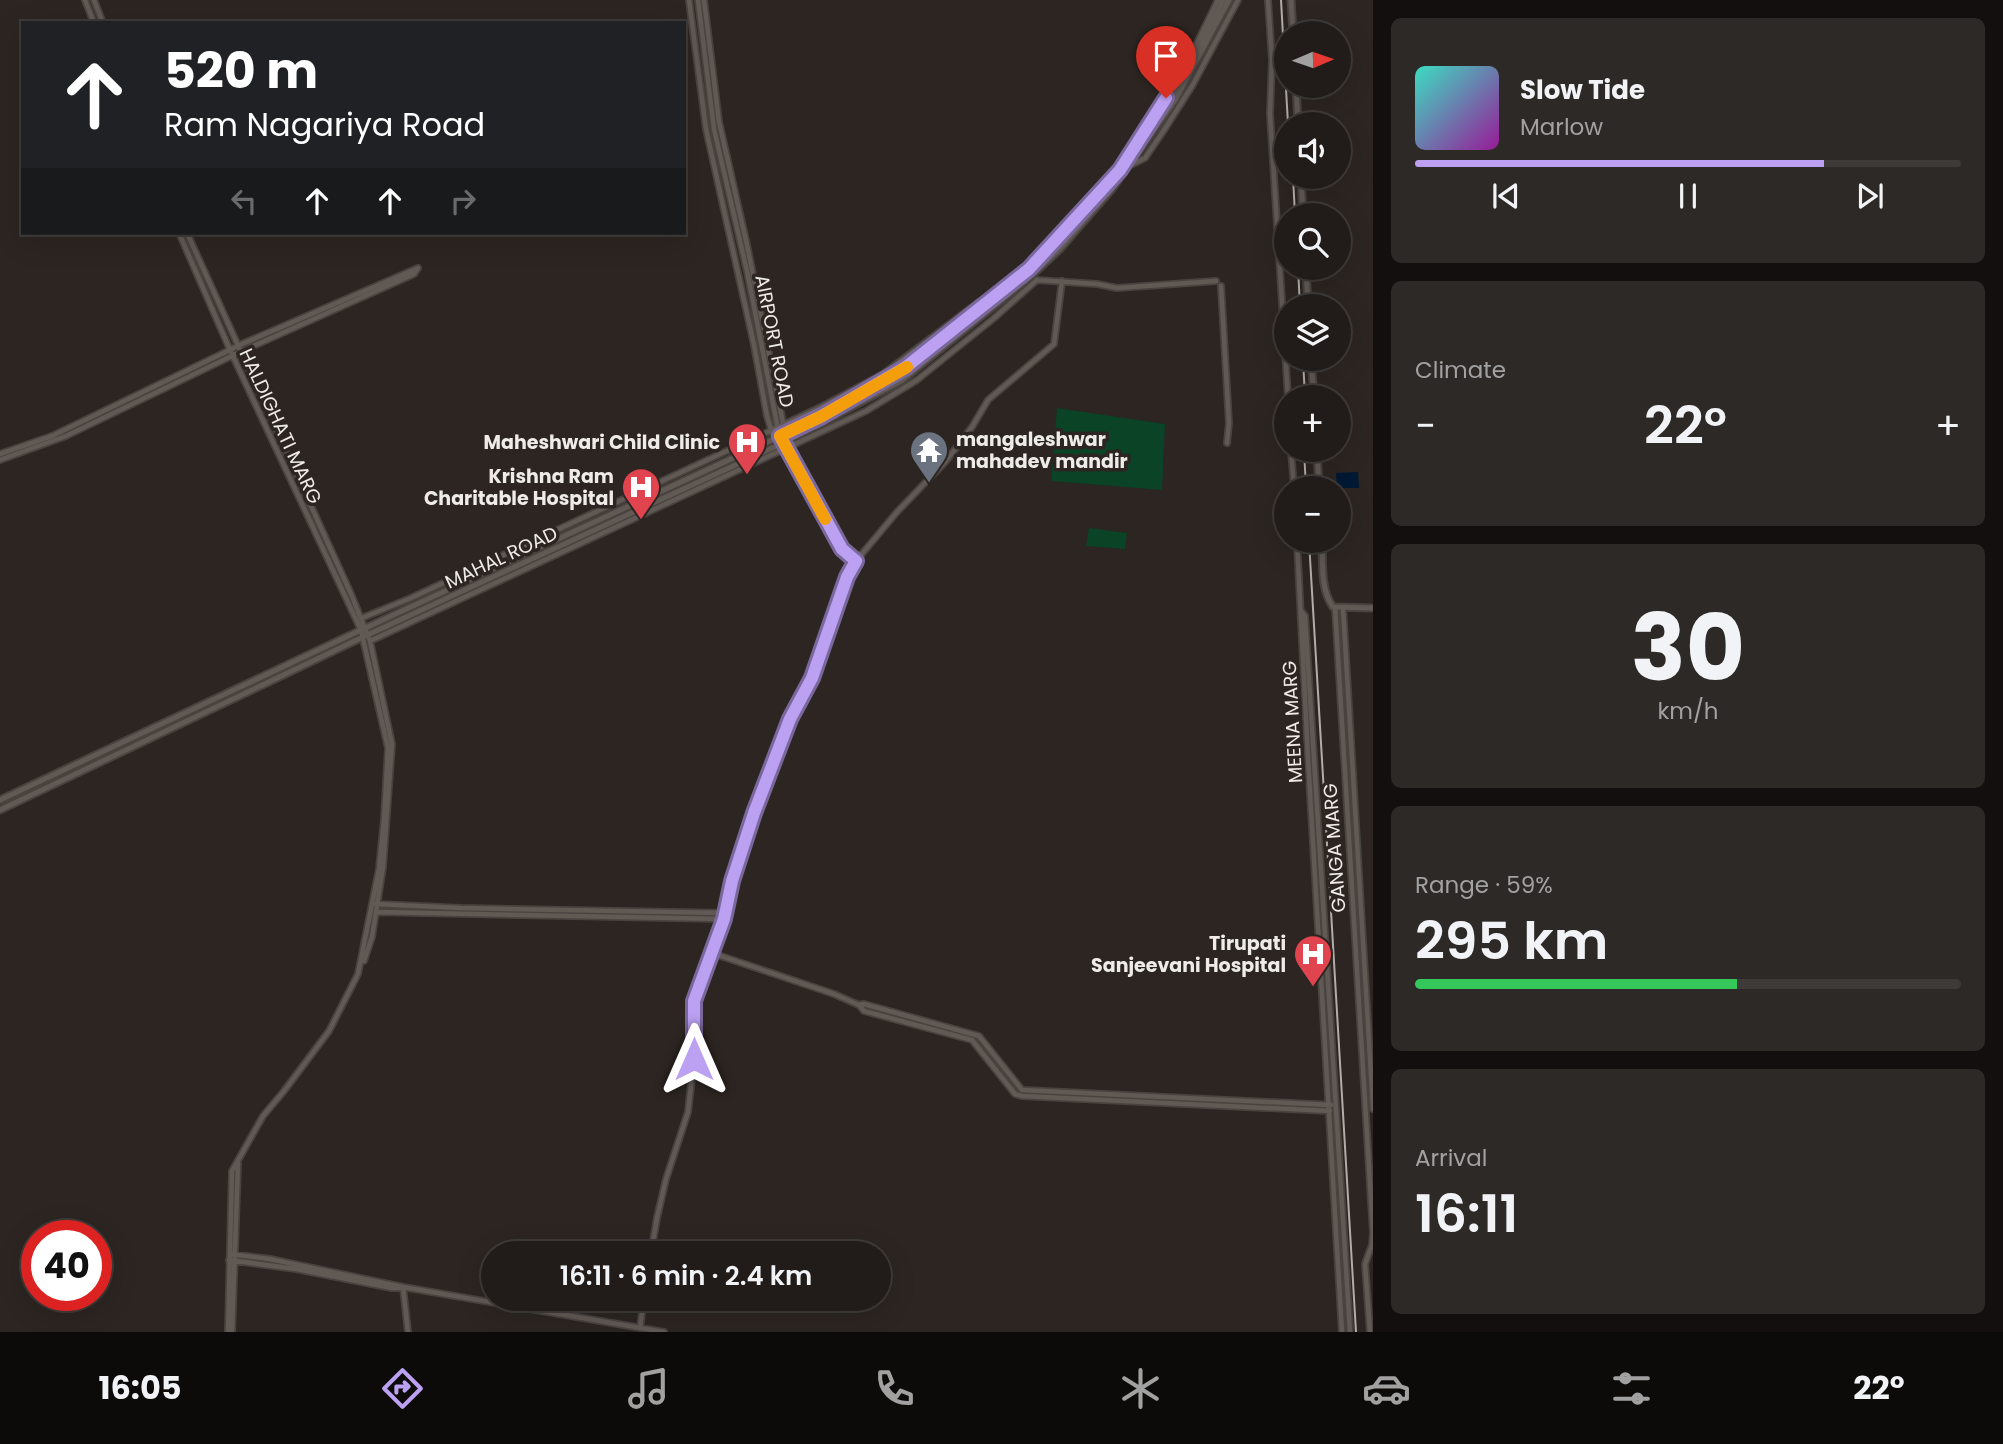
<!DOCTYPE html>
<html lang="en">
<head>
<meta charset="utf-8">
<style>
  :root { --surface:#211c19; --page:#2d2926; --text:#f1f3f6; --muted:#a2a1a2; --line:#3e3a38; --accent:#bca0f2 }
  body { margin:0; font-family:Poppins,sans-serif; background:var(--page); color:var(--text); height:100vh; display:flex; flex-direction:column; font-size:26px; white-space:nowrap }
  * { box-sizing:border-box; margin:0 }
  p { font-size:23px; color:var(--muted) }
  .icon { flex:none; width:38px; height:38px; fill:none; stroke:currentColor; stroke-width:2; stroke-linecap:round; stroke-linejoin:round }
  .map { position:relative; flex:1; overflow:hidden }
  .sheet { display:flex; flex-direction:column; gap:18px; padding:18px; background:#120f0e; width:630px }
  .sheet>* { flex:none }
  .guide { position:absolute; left:21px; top:21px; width:665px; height:214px; border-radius:0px; box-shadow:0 7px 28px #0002,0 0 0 2px var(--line); background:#202124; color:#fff; overflow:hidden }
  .needle { width:46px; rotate:88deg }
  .tools { position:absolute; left:1274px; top:21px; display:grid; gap:14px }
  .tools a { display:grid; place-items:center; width:77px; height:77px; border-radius:50%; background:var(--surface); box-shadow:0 7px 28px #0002,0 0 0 2px var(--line); font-size:35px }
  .speed { position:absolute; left:21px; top:1220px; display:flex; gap:14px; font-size:35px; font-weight:700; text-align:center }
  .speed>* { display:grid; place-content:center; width:91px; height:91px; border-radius:50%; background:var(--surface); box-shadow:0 7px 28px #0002,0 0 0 2px var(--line); line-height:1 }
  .speed .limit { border:10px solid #d22; background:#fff; color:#111 }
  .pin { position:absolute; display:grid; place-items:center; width:60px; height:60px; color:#fff; margin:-72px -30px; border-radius:50% 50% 50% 0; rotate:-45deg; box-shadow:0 0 7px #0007 }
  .pin .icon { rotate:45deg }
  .me { position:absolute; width:77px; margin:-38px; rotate:0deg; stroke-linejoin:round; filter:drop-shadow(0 0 5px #0008) }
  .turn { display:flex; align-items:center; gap:24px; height:147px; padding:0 28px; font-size:32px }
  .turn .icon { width:91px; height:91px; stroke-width:2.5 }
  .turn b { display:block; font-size:49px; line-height:60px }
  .lanes { display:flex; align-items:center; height:66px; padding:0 28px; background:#0003; justify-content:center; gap:35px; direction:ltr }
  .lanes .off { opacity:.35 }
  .big { font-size:52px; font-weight:600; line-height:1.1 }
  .sheet .card { flex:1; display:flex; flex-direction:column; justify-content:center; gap:10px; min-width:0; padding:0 24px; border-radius:10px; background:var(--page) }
  .sheet .dial { align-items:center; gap:0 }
  .dial b { font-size:91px; line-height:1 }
  .song { display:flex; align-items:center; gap:21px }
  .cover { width:84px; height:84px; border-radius:10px; background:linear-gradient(135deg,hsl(170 70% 55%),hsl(300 70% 35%)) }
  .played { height:7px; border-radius:4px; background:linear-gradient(90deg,var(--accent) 75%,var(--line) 75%) }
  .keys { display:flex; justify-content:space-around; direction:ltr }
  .heat { display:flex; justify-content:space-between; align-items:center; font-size:38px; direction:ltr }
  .charge { height:10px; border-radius:5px; background:linear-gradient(90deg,#34c759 59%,var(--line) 0) }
  .trip { position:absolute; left:481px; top:1241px; width:410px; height:70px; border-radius:35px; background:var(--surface); box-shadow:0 7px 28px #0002,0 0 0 2px var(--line); font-weight:600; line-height:70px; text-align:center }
  .dock { display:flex; height:112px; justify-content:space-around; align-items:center; background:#0d0b0a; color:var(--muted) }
  .dock .icon { width:49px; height:49px }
  .dock .active { color:var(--accent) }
  .dock b { font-size:32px; color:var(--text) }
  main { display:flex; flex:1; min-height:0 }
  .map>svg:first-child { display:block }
  .green { fill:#0a4325 }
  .water { fill:#001934 }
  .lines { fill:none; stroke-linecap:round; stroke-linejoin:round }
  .tertiary-casing { stroke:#494340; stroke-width:8 }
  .secondary-casing { stroke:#494340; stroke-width:9 }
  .tertiary { stroke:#615954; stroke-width:4.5 }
  .secondary { stroke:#615954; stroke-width:5 }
  .rail { stroke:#b2adaa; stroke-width:2 }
  .route-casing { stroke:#7a689d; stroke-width:18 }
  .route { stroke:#bca0f2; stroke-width:12 }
  .slow { stroke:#f59e0b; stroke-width:12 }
  .labels { text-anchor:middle; stroke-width:7; stroke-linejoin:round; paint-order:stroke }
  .street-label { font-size:19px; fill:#efebe8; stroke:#2c2521 }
  .poi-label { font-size:19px; font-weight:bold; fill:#efebe8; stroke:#2c2521; text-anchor:end }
</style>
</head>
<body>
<main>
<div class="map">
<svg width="1373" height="1332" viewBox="0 0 1373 1332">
  <rect width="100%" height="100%" fill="#2c2521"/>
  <path class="green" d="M1057 408 1165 424 1162 490 1051 481Z
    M1089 528 1127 533 1125 549 1086 546Z"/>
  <path class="water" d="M1358 472 1359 488H1337L1336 473Z"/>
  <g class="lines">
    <defs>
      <path id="tertiary" d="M85 0 94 23
        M94 0 103 23
        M689 0 706 129 754 345 767 416 774 439
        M704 0 719 122 747 245 783 423 796 458 847 551
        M1268 0 1272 60 1270 114 1288 397
        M1132 149 1185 68 1218 0
        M1131 165 1145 158 1164 130 1192 86 1238 0
        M179 233 231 352 361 630 388 748 384 820 379 869 358 974 329 1031 284 1091 263 1116 232 1171 228 1332
        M187 233 351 594 370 641 392 744 383 867 372 937 364 961
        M1036 280 1097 284 1117 288 1216 281
        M1221 286 1229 423 1227 443
        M1291 450 1294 488
        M0 454 52 436 242 344 418 268
        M0 460 66 436 240 352 414 274 418 268
        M1297 541 1308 758 1342 1332
        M856 561 897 512 946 461 972 427 988 400 1054 344 1062 281
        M1335 607 1373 1233 1372 1245 1365 1264 1370 1332
        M1343 608 1373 1109
        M1302 612 1305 616 1309 680 1350 1332
        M362 618 411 598 819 408 883 374 979 302 983 307
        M370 641 866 411 917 380 993 319 1037 280
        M376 904 461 908 725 913
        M376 912 724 919
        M712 953 834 994 859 1005 864 1011 972 1040 1015 1094 1022 1096 1330 1111
        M859 1005 864 1004 979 1036 1022 1090 1331 1105
        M651 1253 657 1218 666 1179 688 1112 694 1059V1001L724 919 732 881 754 812 790 719 812 678 848 575 856 561 842 549 783 443 778 429 747 271 714 129 698 0
        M230 1254 270 1259 403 1287 664 1332
        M229 1260 296 1269 392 1288H402
        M403 1287 408 1332
        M640 1328 644 1298
        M232 1332 238 1163"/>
      <path id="secondary" d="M1291 0 1293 33
        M1296 86 1298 124
        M1301 177 1303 215
        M1306 268 1308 306
        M1311 359 1314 397
        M1317 450 1319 488
        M1322 541C1323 562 1320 589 1333 607L1373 608
        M0 800 361 630 774 439 822 416 906 367 1029 269 1105 187 1157 121 1194 58 1223 0
        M0 810 363 637 783 443 901 381 1030 277 1059 250 1112 189 1175 100 1229 0"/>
    </defs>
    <use href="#tertiary" class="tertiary-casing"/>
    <use href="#secondary" class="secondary-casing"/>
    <use href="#tertiary" class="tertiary"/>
    <use href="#secondary" class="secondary"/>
    <path class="rail" d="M1281 0 1288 124
      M1293 177 1295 215
      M1298 268 1300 306
      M1303 359 1305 397
      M1304 450 1306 488
      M1309 541 1356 1332"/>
  </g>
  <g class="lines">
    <defs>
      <path id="route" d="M694 1059V1001L724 919 732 881 754 813 790 719 812 678 847 577 856 561 842 549 780 436 822 416 906 367 1029 269 1120 170 1166 98"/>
    </defs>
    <use href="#route" class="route-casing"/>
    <use href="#route" class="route"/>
    <path class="slow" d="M825 519 780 436 822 416 907 367"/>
  </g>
  <defs>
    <symbol id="hospital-pin" viewBox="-11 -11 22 30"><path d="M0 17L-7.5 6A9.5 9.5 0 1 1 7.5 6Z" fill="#e0444e" stroke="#2c2521"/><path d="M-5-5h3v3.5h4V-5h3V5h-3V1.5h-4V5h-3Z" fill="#fff"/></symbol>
    <symbol id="temple-pin" viewBox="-11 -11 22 30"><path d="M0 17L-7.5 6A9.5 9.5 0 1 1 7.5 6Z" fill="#6b7280" stroke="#2c2521"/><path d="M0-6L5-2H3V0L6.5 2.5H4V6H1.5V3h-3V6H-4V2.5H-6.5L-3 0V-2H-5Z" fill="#fff"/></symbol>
  </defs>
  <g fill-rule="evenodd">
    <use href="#hospital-pin" x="725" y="420" width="44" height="60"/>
    <use href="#temple-pin" x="907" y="428" width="44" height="60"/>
    <use href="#hospital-pin" x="619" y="465" width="44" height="60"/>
    <use href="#hospital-pin" x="1291" y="932" width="44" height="60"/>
  </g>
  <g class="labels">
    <g class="street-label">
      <text transform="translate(775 341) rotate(79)" y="7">AIRPORT ROAD</text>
      <text transform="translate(281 426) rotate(65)" y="7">HALDIGHATI MARG</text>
      <text transform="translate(501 557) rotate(-25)" y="7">MAHAL ROAD</text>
      <text transform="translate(1292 722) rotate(-93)" y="7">MEENA MARG</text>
      <text transform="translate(1334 848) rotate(-94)" y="7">GANGA MARG</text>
    </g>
    <g class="poi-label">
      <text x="956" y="446" text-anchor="start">mangaleshwar<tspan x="956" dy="22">mahadev mandir</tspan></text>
      <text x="720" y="449">Maheshwari Child Clinic</text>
      <text x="614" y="483">Krishna Ram<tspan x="614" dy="22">Charitable Hospital</tspan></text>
      <text x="1286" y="950">Tirupati<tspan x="1286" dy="22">Sanjeevani Hospital</tspan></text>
    </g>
  </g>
</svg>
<div class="tools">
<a><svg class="needle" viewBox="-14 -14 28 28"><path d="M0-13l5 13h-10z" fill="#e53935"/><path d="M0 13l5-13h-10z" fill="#a2a1a2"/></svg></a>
<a><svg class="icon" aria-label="sound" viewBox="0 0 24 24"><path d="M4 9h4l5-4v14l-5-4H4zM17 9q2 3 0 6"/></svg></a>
<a><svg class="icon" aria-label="search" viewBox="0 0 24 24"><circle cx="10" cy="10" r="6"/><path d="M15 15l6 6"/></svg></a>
<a><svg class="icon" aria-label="layers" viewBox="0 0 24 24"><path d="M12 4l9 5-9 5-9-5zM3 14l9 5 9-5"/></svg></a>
<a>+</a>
<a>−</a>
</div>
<div class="speed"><div class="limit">40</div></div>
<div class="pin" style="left:1166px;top:98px;background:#d93025"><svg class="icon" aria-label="arrive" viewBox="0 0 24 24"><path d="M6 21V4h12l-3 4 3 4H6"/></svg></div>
<svg class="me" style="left:694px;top:1059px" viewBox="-20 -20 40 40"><path d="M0-17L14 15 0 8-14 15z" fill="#bca0f2" stroke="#fff" stroke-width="4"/></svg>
<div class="trip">16:11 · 6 min · 2.4 km</div>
<div class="guide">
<div class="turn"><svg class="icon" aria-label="ahead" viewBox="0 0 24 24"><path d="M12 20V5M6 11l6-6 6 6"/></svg><div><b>520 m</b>Ram Nagariya Road</div></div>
<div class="lanes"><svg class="icon off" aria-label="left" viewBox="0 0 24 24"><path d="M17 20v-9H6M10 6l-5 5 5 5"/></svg><svg class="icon" aria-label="ahead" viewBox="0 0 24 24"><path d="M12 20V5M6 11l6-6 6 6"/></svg><svg class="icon" aria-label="ahead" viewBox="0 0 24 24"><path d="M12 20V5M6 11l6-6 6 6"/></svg><svg class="icon off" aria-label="right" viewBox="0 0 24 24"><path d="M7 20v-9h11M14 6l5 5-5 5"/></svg></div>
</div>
</div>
<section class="sheet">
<div class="card">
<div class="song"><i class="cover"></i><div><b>Slow Tide</b><p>Marlow</p></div></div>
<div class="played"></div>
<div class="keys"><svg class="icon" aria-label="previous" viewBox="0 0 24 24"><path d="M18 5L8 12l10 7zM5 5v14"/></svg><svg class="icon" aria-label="pause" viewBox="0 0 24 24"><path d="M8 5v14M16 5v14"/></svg><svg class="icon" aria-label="next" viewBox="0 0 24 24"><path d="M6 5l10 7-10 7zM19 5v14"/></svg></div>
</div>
<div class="card"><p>Climate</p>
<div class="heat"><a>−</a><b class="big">22°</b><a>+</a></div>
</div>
<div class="card dial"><b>30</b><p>km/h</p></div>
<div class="card"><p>Range · 59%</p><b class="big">295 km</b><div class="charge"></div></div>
<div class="card"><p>Arrival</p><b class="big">16:11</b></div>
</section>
</main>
<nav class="dock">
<b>16:05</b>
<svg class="icon active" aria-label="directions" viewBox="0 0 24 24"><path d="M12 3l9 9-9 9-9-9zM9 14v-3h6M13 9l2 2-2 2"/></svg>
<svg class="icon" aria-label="music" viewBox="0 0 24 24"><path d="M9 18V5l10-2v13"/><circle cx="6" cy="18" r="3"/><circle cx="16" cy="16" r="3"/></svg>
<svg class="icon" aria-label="phone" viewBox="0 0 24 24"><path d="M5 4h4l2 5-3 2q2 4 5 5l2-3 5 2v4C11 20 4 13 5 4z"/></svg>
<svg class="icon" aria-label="climate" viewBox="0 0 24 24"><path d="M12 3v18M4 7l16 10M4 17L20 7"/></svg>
<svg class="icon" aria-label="car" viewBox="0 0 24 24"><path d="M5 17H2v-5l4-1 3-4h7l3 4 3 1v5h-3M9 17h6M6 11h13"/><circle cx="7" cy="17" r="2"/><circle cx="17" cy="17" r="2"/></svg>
<svg class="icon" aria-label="filters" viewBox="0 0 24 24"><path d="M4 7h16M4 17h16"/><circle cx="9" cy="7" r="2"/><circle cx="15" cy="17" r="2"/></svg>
<b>22°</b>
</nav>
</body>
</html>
